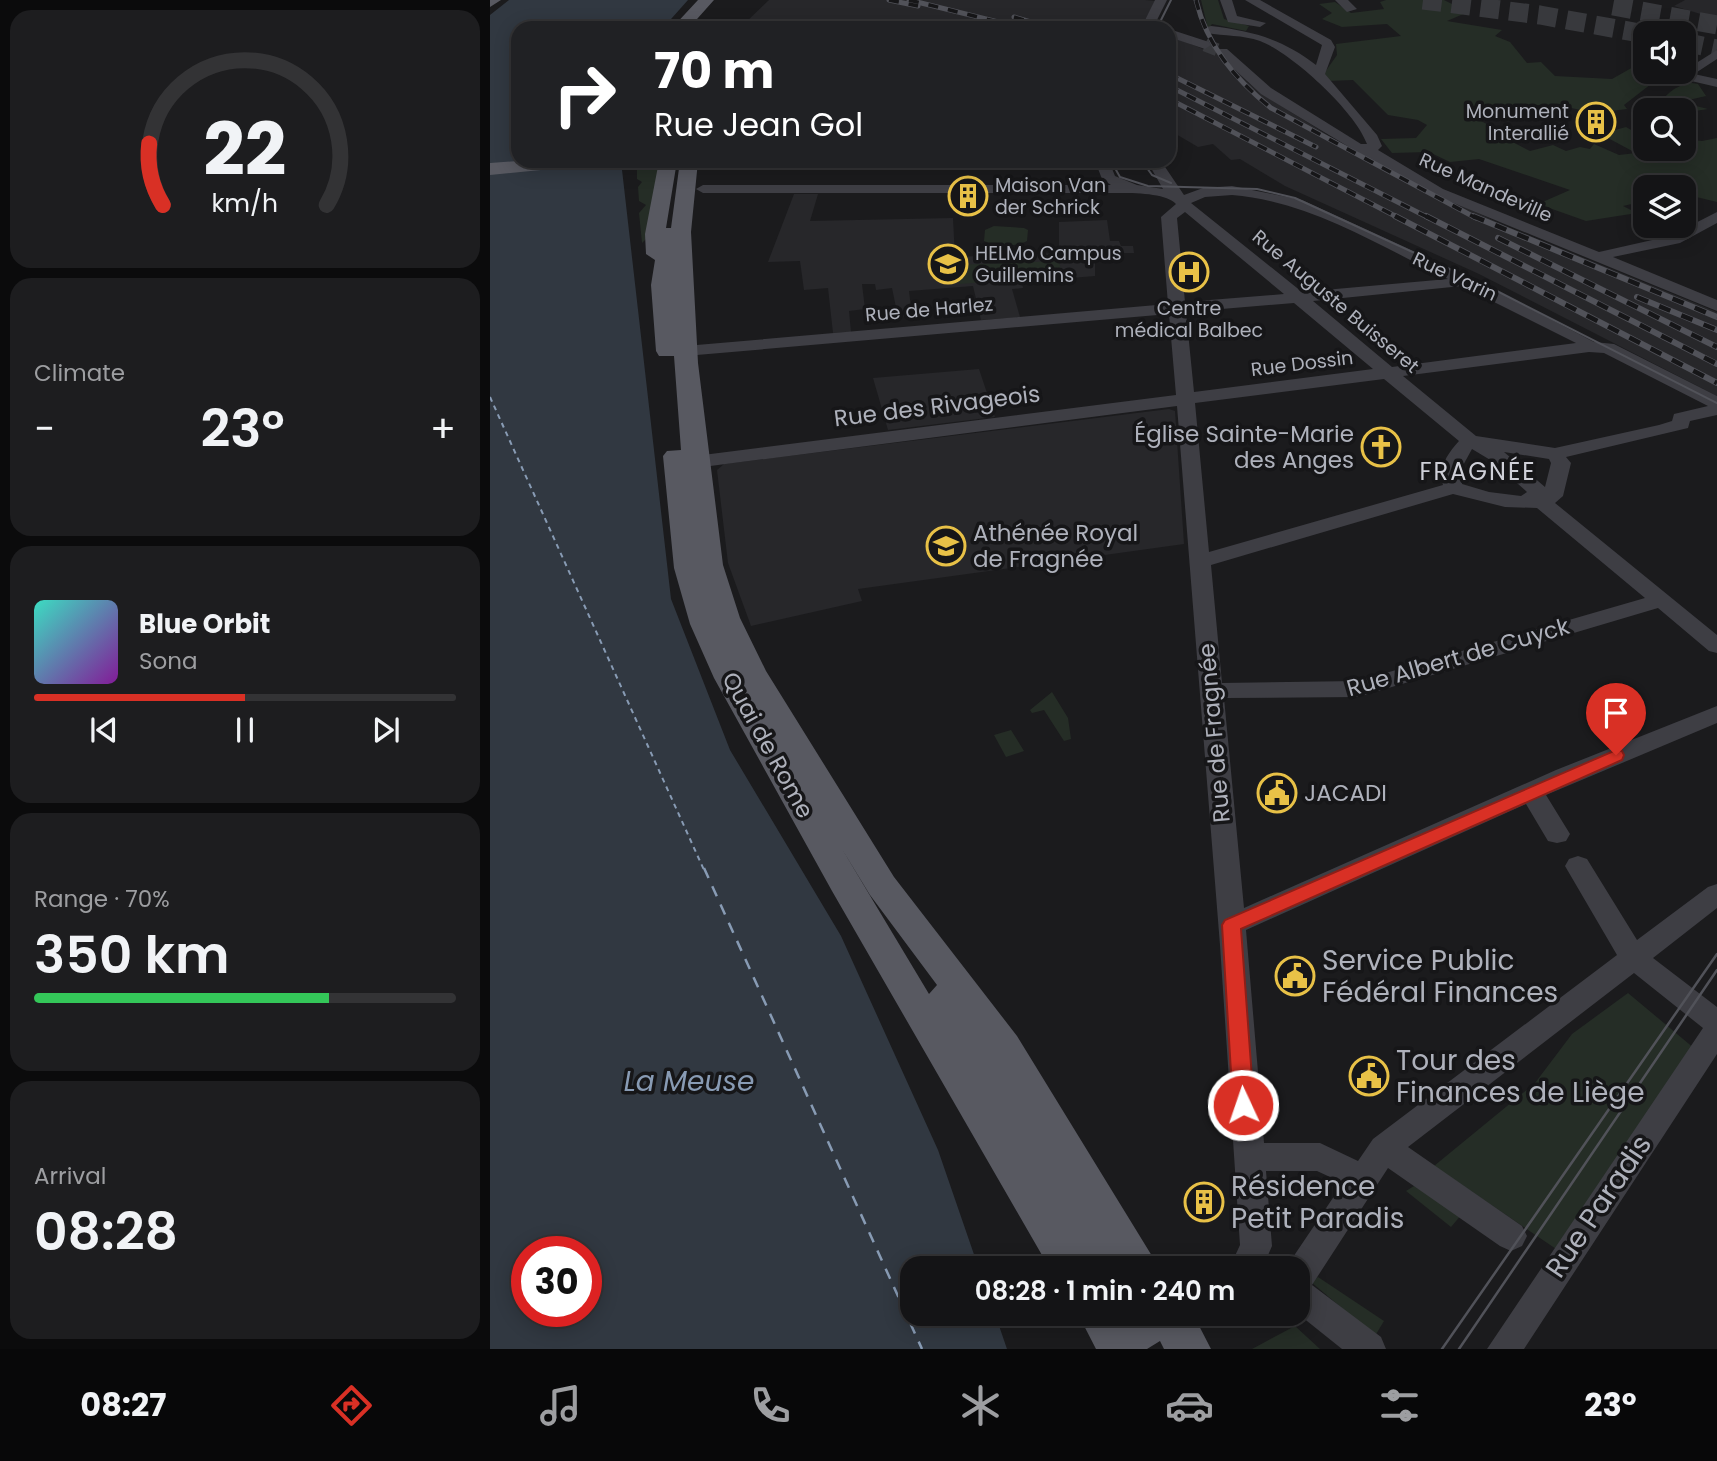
<!DOCTYPE html>
<html lang="en">
<head>
<meta charset="utf-8">
<style>
  :root { --surface:#141416; --page:#1d1d1f; --text:#f1f3f6; --muted:#9d9ea1; --line:#333335; --accent:#d93025 }
  body { margin:0; font-family:Poppins,sans-serif; background:var(--page); color:var(--text); height:100vh; display:flex; flex-direction:column; font-size:26px; white-space:nowrap }
  * { box-sizing:border-box; margin:0 }
  p { font-size:23px; color:var(--muted) }
  .icon { flex:none; width:38px; height:38px; fill:none; stroke:currentColor; stroke-width:2; stroke-linecap:round; stroke-linejoin:round }
  .map { position:relative; flex:1; overflow:hidden }
  .sheet { display:flex; flex-direction:column; gap:10px; padding:10px; background:#0b0b0c; width:490px }
  .sheet>* { flex:none }
  .top-card { position:absolute; left:21px; top:21px; width:665px; height:147px; border-radius:21px; box-shadow:0 4px 18px #0003,0 0 0 2px var(--line); background:#202124; color:#fff; overflow:hidden }
  .tools { position:absolute; left:1143px; top:21px; display:grid; gap:14px }
  .tools a { display:grid; place-items:center; width:63px; height:63px; border-radius:14px; background:var(--surface); box-shadow:0 4px 18px #0003,0 0 0 2px var(--line); font-size:35px }
  .speed { position:absolute; left:21px; top:1236px; display:flex; gap:14px; font-size:35px; font-weight:700; text-align:center }
  .speed>* { display:grid; place-content:center; width:91px; height:91px; border-radius:50%; background:var(--surface); box-shadow:0 4px 18px #0003,0 0 0 2px var(--line); line-height:1 }
  .speed .limit { border:10px solid #d22; background:#fff; color:#111 }
  .pin { position:absolute; display:grid; place-items:center; width:60px; height:60px; color:#fff; margin:-72px -30px; border-radius:50% 50% 50% 0; rotate:-45deg; box-shadow:0 0 7px #0007 }
  .pin .icon { rotate:45deg }
  .me { position:absolute; width:77px; margin:-38px; rotate:357deg; stroke-linejoin:round; filter:drop-shadow(0 0 5px #0008) }
  .turn { display:flex; align-items:center; gap:24px; height:147px; padding:0 28px; font-size:32px }
  .turn .icon { width:91px; height:91px; stroke-width:2.5 }
  .turn b { display:block; font-size:49px; line-height:60px }
  .big { font-size:52px; font-weight:600; line-height:1.1 }
  .sheet .card { flex:1; display:flex; flex-direction:column; justify-content:center; gap:10px; min-width:0; padding:0 24px; border-radius:21px; background:var(--page) }
  .sheet .dial { align-items:center; gap:0 }
  .dial svg { height:182px; overflow:visible; fill:none; stroke:var(--line); stroke-width:7; stroke-linecap:round; text-anchor:middle }
  .dial text { fill:var(--text); stroke:none }
  .song { display:flex; align-items:center; gap:21px }
  .cover { width:84px; height:84px; border-radius:10px; background:linear-gradient(135deg,hsl(170 70% 55%),hsl(290 70% 35%)) }
  .played { height:7px; border-radius:4px; background:linear-gradient(90deg,var(--accent) 50%,var(--line) 50%) }
  .keys { display:flex; justify-content:space-around; direction:ltr }
  .heat { display:flex; justify-content:space-between; align-items:center; font-size:38px; direction:ltr }
  .charge { height:10px; border-radius:5px; background:linear-gradient(90deg,#34c759 70%,var(--line) 0) }
  .trip { position:absolute; left:410px; top:1256px; width:410px; height:70px; border-radius:21px; background:var(--surface); box-shadow:0 4px 18px #0003,0 0 0 2px var(--line); font-weight:600; line-height:70px; text-align:center }
  .tabs { display:flex; height:112px; justify-content:space-around; align-items:center; background:#080809; color:var(--muted) }
  .tabs .icon { width:49px; height:49px }
  .tabs .current { color:var(--accent) }
  .tabs b { font-size:32px; color:var(--text) }
  main { display:flex; flex:1; min-height:0 }
  .map>svg:first-child { display:block }
  .built { fill:#27272a }
  .green { fill:#252d26 }
  .water { fill:#313841; fill-rule:evenodd }
  .lines { fill:none; stroke-linecap:round; stroke-linejoin:round }
  .ferry-far1 { stroke:#889bb4; stroke-width:2; stroke-dasharray:5 4.5; stroke-linecap:butt }
  .ferry { stroke:#889bb4; stroke-width:2.5; stroke-dasharray:11 9; stroke-linecap:butt }
  .minor-tunnel { stroke:#38393d; stroke-width:13; stroke-dasharray:13 7; stroke-linecap:butt }
  .highway-tunnel { stroke:#38393d; stroke-width:19; stroke-dasharray:19 10; stroke-linecap:butt }
  .minor { fill:#3e3e44; fill-rule:evenodd }
  .major { fill:#585961; fill-rule:evenodd }
  .tram-far1 { stroke:#515259; stroke-width:2 }
  .tram { stroke:#515259; stroke-width:2.5 }
  .rail-far1-casing { stroke:#515259; stroke-width:5 }
  .rail-casing { stroke:#515259; stroke-width:6 }
  .rail-far1 { stroke:#161618; stroke-width:3.5; stroke-dasharray:10; stroke-linecap:butt }
  .rail { stroke:#161618; stroke-width:4.5; stroke-dasharray:12; stroke-linecap:butt }
  .route { fill:#d93025; stroke:#8d1f18; stroke-width:2 }
  .labels { text-anchor:middle; stroke-width:7; stroke-linejoin:round; paint-order:stroke }
  .far-poi-label { font-size:19px; fill:#aeb1bb; stroke:#161618; text-anchor:start }
  .far-street-label { font-size:19px; fill:#aeb1bb; stroke:#161618 }
  .street-label { font-size:23px; fill:#aeb1bb; stroke:#161618 }
  .poi-label { font-size:23px; fill:#aeb1bb; stroke:#161618; text-anchor:start }
  .neighbourhood-label { font-size:24px; letter-spacing:2px; fill:#cfd0d8; stroke:#161618 }
  .near-poi-label { font-size:28px; fill:#aeb1bb; stroke:#161618; text-anchor:start }
  .near-water-label { font-size:28px; font-style:italic; fill:#889bb4; stroke:#161618 }
  .near-street-label { font-size:28px; fill:#aeb1bb; stroke:#161618 }
</style>
</head>
<body>
<main>
<section class="sheet">
<div class="card dial"><svg viewBox="0 0 100 80">
<path d="M14 69A42 42 0 1 1 86 69"/>
<path d="M14 69A42 42 0 0 1 8 42" stroke="#d93025"/>
<text x="50" y="56" font-size="32" font-weight="700">22</text>
<text x="50" y="72" font-size="11">km/h</text>
</svg></div>
<div class="card"><p>Climate</p>
<div class="heat"><a>−</a><b class="big">23°</b><a>+</a></div>
</div>
<div class="card">
<div class="song"><i class="cover"></i><div><b>Blue Orbit</b><p>Sona</p></div></div>
<div class="played"></div>
<div class="keys"><svg class="icon" aria-label="previous" viewBox="0 0 24 24"><path d="M18 5L8 12l10 7zM5 5v14"/></svg><svg class="icon" aria-label="pause" viewBox="0 0 24 24"><path d="M8 5v14M16 5v14"/></svg><svg class="icon" aria-label="next" viewBox="0 0 24 24"><path d="M6 5l10 7-10 7zM19 5v14"/></svg></div>
</div>
<div class="card"><p>Range · 70%</p><b class="big">350 km</b><div class="charge"></div></div>
<div class="card"><p>Arrival</p><b class="big">08:28</b></div>
</section>
<div class="map">
<svg width="1227" height="1349" viewBox="0 0 1227 1349">
  <rect width="100%" height="100%" fill="#1b1b1d"/>
  <path class="built" d="M279 0H655L666 1 650 28H273L253 25Z
    M1195 0H1227V19L1184 6Z
    M679 39H688L718 51 733 52 754 79 769 92 865 152 934 188 1018 227 1227 312V396L989 274 795 186 750 159 741 160 723 144 708 147 679 130V117L684 115 679 112Z
    M304 194H328L320 221 463 218 465 257 569 253V222L617 220 620 241H629L631 246H643L644 253H621V259L605 260V276L532 282 533 288 522 289 530 317 491 320 483 286 419 291 422 316 408 317 402 288 386 290 385 284H372L375 309 359 311 361 332 343 333 338 288 314 290 310 261 278 262Z
    M489 369 505 417 398 430 383 378Z
    M679 409 685 411 694 544 368 589 372 601 261 626 238 563 227 470 234 464Z"/>
  <path class="green" d="M711 0H728L734 19 759 26 756 31 722 24 718 29Z
    M896 0H954L978 12 957 21 1012 30 1005 36 1020 42 1037 63 1051 62 1065 76 1122 79 1145 66 1183 79 1161 84 1134 105 1137 109 1105 113 1067 105H1041L1031 109 1001 105 991 107 986 115 989 120 1014 133 1011 136 1040 151 1063 145 1076 151 1090 147 1100 149 1104 144 1129 155 1146 153 1116 137 1118 132 1136 127 1155 138V149H1194V139L1212 141 1227 138V202L1194 194V187H1155V201L1133 206 1147 213 1096 221 1048 204 1080 190 989 159 960 162 939 152 902 153 891 139 926 138 937 125 928 120 898 115 863 80 838 81 833 75 847 55 846 44 911 36 897 24 852 27 832 19 842 13 829 4 845 2 861 13 894 9 890 2Z
    M1190 81 1208 84 1216 96 1190 102 1218 109 1205 111 1194 106 1190 109 1155 110V135L1149 132 1145 121 1151 108C1173 106 1174 93 1190 86L1187 83Z
    M170 166 158 237 152 243 149 213 156 205 149 201 148 187 152 182 147 179V168Z
    M504 226 534 228 538 230 537 241C525 247 506 247 494 241L495 230Z
    M569 261 572 274 570 276 470 284 466 265Z
    M562 692 578 718 581 739 574 741 554 710 542 713 540 710Z
    M521 730 534 751 516 757 504 735Z
    M1138 993 1211 1054 1075 1255 944 1166 1045 1083 1082 1034Z
    M924 1186 972 1214 961 1227 916 1191Z
    M828 1277 894 1321 885 1336 821 1282Z
    M805 1326 830 1349H762Z"/>
  <path class="water" d="M19 0H198L173 28H28V161H131L181 599 240 750 351 936 448 1150 489 1269H422V1314H505L517 1349H0V15ZM37 1251H96V1311H37Z"/>
  <g class="lines">
    <path class="ferry-far1" d="M0 397 214 870"/>
    <path class="ferry" d="M214 868 432 1349"/>
    <path class="minor-tunnel" d="M715 45 733 52"/>
    <path class="highway-tunnel" d="M933 0 1050 15 1155 34
      M1123 6 1227 25
      M1194 42 1227 49"/>
    <path class="minor" d="M665 0H677L663 28H651Z
      M730 0H742L747 16 776 23 770 27 738 22Z
      M755 0H770L841 40 845 47 835 74 887 135 892 146 888 150 953 189 1109 252 1180 236 1227 212V223L1190 243 1123 257 1227 300V311L927 188 771 94 729 55V49H737L781 88 871 144H877C866 112 802 53 770 41 753 35 734 36 717 33V27L721 26C762 31 793 39 826 65L832 45Z
      M845 0H858L867 9 857 12Z
      M679 29 719 42 721 45 715 49 679 37Z
      M1227 50V59L1204 74 1227 79V87L1184 77Z
      M605 161H619L625 176 647 185 673 189 657 161H671L694 195 713 188 742 186 812 200 980 277 1104 342 1124 344 1227 396V415L1200 421 1198 428 1076 457 1081 463 1073 496 1065 503 1227 635V653L1219 651 1168 608 868 697 734 698 754 908 1066 770 1227 706V723L1056 795 1080 834 1076 841 1067 843 1058 841 1036 804 756 930 774 1143H830L868 1161 883 1139 1127 955 1075 866 1079 859 1088 856 1097 859 1147 940 1218 887 1227 884V908L1163 958 1227 1007V1054L1034 1349H997L1213 1028 1144 973 918 1147 1032 1226 1037 1236 1032 1246 1021 1251 1010 1246 898 1168 822 1285 891 1337 896 1349H852L807 1313V1269H795L853 1183 827 1171H776L782 1246 772 1269H739L750 1245 730 945 687 406 205 468 195 462 205 456 686 395 679 314 195 356 186 351 195 346 678 304 671 217 686 204C673 189 619 194 598 193H213L206 189 213 185H621L612 179ZM742 195C819 201 890 246 958 279L812 292 701 203 715 197ZM695 212 794 294 695 302 687 218ZM972 286 1086 343 902 367 823 301ZM804 303 883 369 704 392 696 312ZM1099 352 1114 353 1218 406 1184 414 1182 421 1169 425 1065 448 986 436 913 376ZM894 379 969 441C957 454 948 468 953 485L719 552 705 403ZM982 449 1002 461 1037 492 1031 496 999 492 972 484 971 469ZM1014 452 1059 459 1061 463 1055 487ZM963 494 1015 507 1047 508 1155 598 868 681 732 683 721 565Z"/>
    <path class="major" d="M0 0H11L0 7Z
      M208 0H224L199 28H182Z
      M28 161H90L81 167 0 175V163Z
      M169 161H187L176 228H181L190 161H208L201 232 208 363 233 565 250 618 276 671 404 877 527 1036 670 1269H560L342 891 224 678 200 624 184 568 173 456 177 451 191 450 184 356H169L166 351 161 285 165 260 156 254 155 234ZM352 849 380 895 447 985 439 994Z
      M588 1314H703L721 1349H674L670 1341 657 1349H606Z"/>
    <path class="tram-far1" d="M667 28 681 0
      M621 161 630 177 658 186 767 189 805 198 1005 290 1227 403
      M652 161 662 175 681 183"/>
    <path class="tram" d="M952 1349 1227 954
      M969 1349 1227 970"/>
    <defs>
      <path id="rail-far1" d="M399 0 428 6
        M419 0 533 28
        M706 0C717 46 745 79 781 108L986 218
        M524 17 561 28
        M679 74 826 147
        M679 86 939 218
        M679 99 909 218"/>
      <path id="rail" d="M905 216 1227 383
        M936 216 1227 364
        M983 216 1227 317
        M1008 238 1227 347
        M1147 297 1227 330"/>
    </defs>
    <use href="#rail-far1" class="rail-far1-casing"/>
    <use href="#rail" class="rail-casing"/>
    <use href="#rail-far1" class="rail-far1"/>
    <use href="#rail" class="rail"/>
  </g>
  <path class="route" d="M1126 750 1132 751 1134 755 1132 760 751 929 764 1105 761 1111 753 1114 746 1111 743 1105 732 925 735 920Z"/>
  <defs>
    <symbol id="building-ring" viewBox="-11 -11 22 22"><circle r="9.5" fill="#161618" stroke="#e8c147" stroke-width="1.5"/><path d="M-4-6H4V6H1V3H-1V6H-4ZM-2.5-4.3h1.7v1.8h-1.7ZM.8-4.3h1.7v1.8H.8ZM-2.5-1h1.7V.8h-1.7ZM.8-1h1.7V.8H.8Z" fill="#e8c147"/></symbol>
    <symbol id="university-ring" viewBox="-11 -11 22 22"><circle r="9.5" fill="#161618" stroke="#e8c147" stroke-width="1.5"/><path d="M0-5L7-2L0 1L-7-2ZM-4 1L0 2.5L4 1V4Q0 6-4 4Z" fill="#e8c147"/></symbol>
    <symbol id="hospital-ring" viewBox="-11 -11 22 22"><circle r="9.5" fill="#161618" stroke="#e8c147" stroke-width="1.5"/><path d="M-5-5h3v3.5h4V-5h3V5h-3V1.5h-4V5h-3Z" fill="#e8c147"/></symbol>
    <symbol id="church-ring" viewBox="-11 -11 22 22"><circle r="9.5" fill="#161618" stroke="#e8c147" stroke-width="1.5"/><path d="M-1.2-6h2.4v3.5h3.3v2.4h-3.3V6h-2.4V-.1h-3.3v-2.4h3.3Z" fill="#e8c147"/></symbol>
    <symbol id="school-ring" viewBox="-11 -11 22 22"><circle r="9.5" fill="#161618" stroke="#e8c147" stroke-width="1.5"/><path d="M0-5L7-2L0 1L-7-2ZM-4 1L0 2.5L4 1V4Q0 6-4 4Z" fill="#e8c147"/></symbol>
    <symbol id="civic-ring" viewBox="-11 -11 22 22"><circle r="9.5" fill="#161618" stroke="#e8c147" stroke-width="1.5"/><path d="M-.6-6.5H3V-4.5H.6V-3L4-1V1h2V6H-6V1h2V-1L-.6-3ZM-1.2 2.5V6h2.4V2.5Z" fill="#e8c147"/></symbol>
  </defs>
  <g fill-rule="evenodd">
    <use href="#building-ring" x="1084" y="100" width="44" height="44"/>
    <use href="#building-ring" x="456" y="174" width="44" height="44"/>
    <use href="#university-ring" x="436" y="242" width="44" height="44"/>
    <use href="#hospital-ring" x="677" y="250" width="44" height="44"/>
    <use href="#church-ring" x="869" y="425" width="44" height="44"/>
    <use href="#school-ring" x="434" y="524" width="44" height="44"/>
    <use href="#civic-ring" x="765" y="771" width="44" height="44"/>
    <use href="#civic-ring" x="783" y="954" width="44" height="44"/>
    <use href="#civic-ring" x="857" y="1054" width="44" height="44"/>
    <use href="#building-ring" x="692" y="1180" width="44" height="44"/>
  </g>
  <g class="labels">
    <g class="far-poi-label">
      <text x="1079" y="118" text-anchor="end">Monument<tspan x="1079" dy="22">Interallié</tspan></text>
      <text x="505" y="192">Maison Van<tspan x="505" dy="22">der Schrick</tspan></text>
      <text x="485" y="260">HELMo Campus<tspan x="485" dy="22">Guillemins</tspan></text>
      <text x="699" y="315" text-anchor="middle">Centre<tspan x="699" dy="22">médical Balbec</tspan></text>
    </g>
    <g class="far-street-label">
      <text transform="translate(996 187) rotate(24)" y="7">Rue Mandeville</text>
      <text transform="translate(965 276) rotate(25)" y="7">Rue Varin</text>
      <text transform="translate(846 301) rotate(40)" y="7">Rue Auguste Buisseret</text>
      <text transform="translate(439 309) rotate(-5)" y="7">Rue de Harlez</text>
      <text transform="translate(812 363) rotate(-7)" y="7">Rue Dossin</text>
    </g>
    <g class="street-label">
      <text transform="translate(447 406) rotate(-7)" y="8">Rue des Rivageois</text>
      <text transform="translate(968 657) rotate(-16)" y="8">Rue Albert de Cuyck</text>
      <text transform="translate(724 733) rotate(-95)" y="8">Rue de Fragnée</text>
      <text transform="translate(278 745) rotate(61)" y="8">Quai de Rome</text>
    </g>
    <g class="poi-label">
      <text x="864" y="442" text-anchor="end">Église Sainte-Marie<tspan x="864" dy="26">des Anges</tspan></text>
      <text x="483" y="541">Athénée Royal<tspan x="483" dy="26">de Fragnée</tspan></text>
      <text x="814" y="801">JACADI</text>
    </g>
    <g class="neighbourhood-label">
      <text x="988" y="480">FRAGNÉE</text>
    </g>
    <g class="near-poi-label">
      <text x="832" y="970">Service Public<tspan x="832" dy="32">Fédéral Finances</tspan></text>
      <text x="906" y="1070">Tour des<tspan x="906" dy="32">Finances de Liège</tspan></text>
      <text x="741" y="1196">Résidence<tspan x="741" dy="32">Petit Paradis</tspan></text>
    </g>
    <g class="near-water-label">
      <text x="199" y="1091">La Meuse</text>
    </g>
    <g class="near-street-label">
      <text transform="translate(1108 1206) rotate(-56)" y="10">Rue Paradis</text>
    </g>
  </g>
</svg>
<div class="tools">
<a><svg class="icon" aria-label="sound" viewBox="0 0 24 24"><path d="M4 9h4l5-4v14l-5-4H4zM17 9q2 3 0 6"/></svg></a>
<a><svg class="icon" aria-label="search" viewBox="0 0 24 24"><circle cx="10" cy="10" r="6"/><path d="M15 15l6 6"/></svg></a>
<a><svg class="icon" aria-label="layers" viewBox="0 0 24 24"><path d="M12 4l9 5-9 5-9-5zM3 14l9 5 9-5"/></svg></a>
</div>
<div class="speed"><div class="limit">30</div></div>
<div class="pin" style="left:1126px;top:755px;background:#d93025"><svg class="icon" aria-label="arrive" viewBox="0 0 24 24"><path d="M6 21V4h12l-3 4 3 4H6"/></svg></div>
<svg class="me" style="left:753px;top:1105px" viewBox="-20 -20 40 40"><circle r="17" fill="#d93025" stroke="#fff" stroke-width="3"/><path d="M0-11L8 9 0 5-8 9z" fill="#fff"/></svg>
<div class="trip">08:28 · 1 min · 240 m</div>
<div class="top-card">
<div class="turn"><svg class="icon" aria-label="right" viewBox="0 0 24 24"><path d="M7 20v-9h11M14 6l5 5-5 5"/></svg><div><b>70 m</b>Rue Jean Gol</div></div>
</div>
</div>
</main>
<nav class="tabs">
<b>08:27</b>
<svg class="icon current" aria-label="directions" viewBox="0 0 24 24"><path d="M12 3l9 9-9 9-9-9zM9 14v-3h6M13 9l2 2-2 2"/></svg>
<svg class="icon" aria-label="music" viewBox="0 0 24 24"><path d="M9 18V5l10-2v13"/><circle cx="6" cy="18" r="3"/><circle cx="16" cy="16" r="3"/></svg>
<svg class="icon" aria-label="phone" viewBox="0 0 24 24"><path d="M5 4h4l2 5-3 2q2 4 5 5l2-3 5 2v4C11 20 4 13 5 4z"/></svg>
<svg class="icon" aria-label="climate" viewBox="0 0 24 24"><path d="M12 3v18M4 7l16 10M4 17L20 7"/></svg>
<svg class="icon" aria-label="car" viewBox="0 0 24 24"><path d="M5 17H2v-5l4-1 3-4h7l3 4 3 1v5h-3M9 17h6M6 11h13"/><circle cx="7" cy="17" r="2"/><circle cx="17" cy="17" r="2"/></svg>
<svg class="icon" aria-label="filters" viewBox="0 0 24 24"><path d="M4 7h16M4 17h16"/><circle cx="9" cy="7" r="2"/><circle cx="15" cy="17" r="2"/></svg>
<b>23°</b>
</nav>
</body>
</html>
